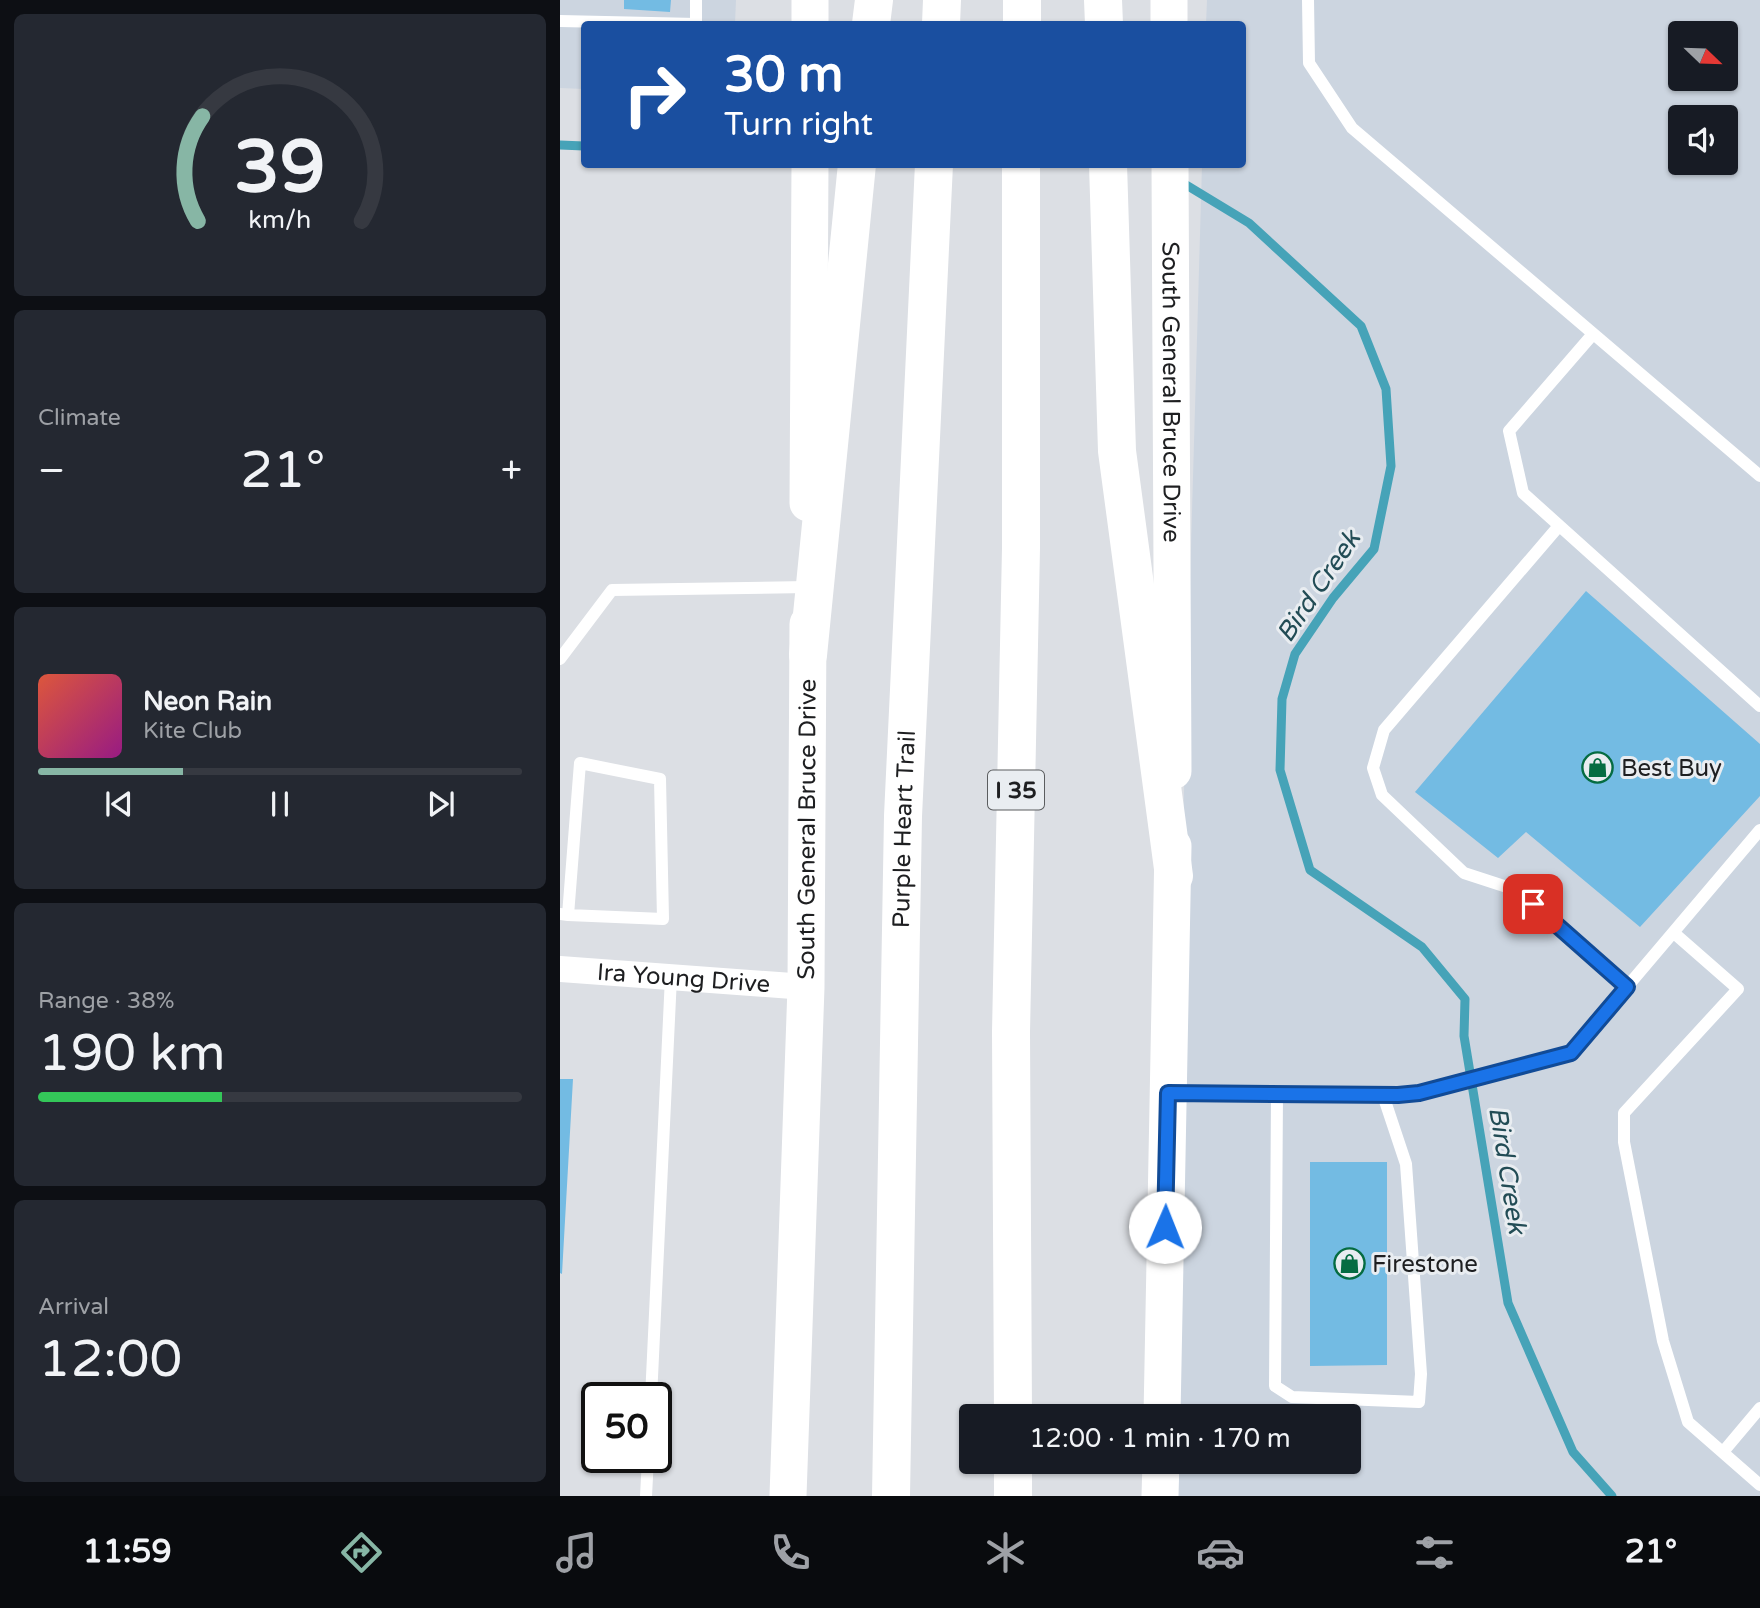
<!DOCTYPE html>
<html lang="en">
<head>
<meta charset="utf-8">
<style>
  :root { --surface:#171b24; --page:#242831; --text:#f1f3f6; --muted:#9ea1a6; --line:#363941; --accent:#87b6a5 }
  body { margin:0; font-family:"Varela Round",sans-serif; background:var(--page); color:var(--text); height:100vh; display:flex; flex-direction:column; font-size:26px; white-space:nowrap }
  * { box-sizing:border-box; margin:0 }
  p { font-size:23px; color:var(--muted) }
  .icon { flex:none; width:38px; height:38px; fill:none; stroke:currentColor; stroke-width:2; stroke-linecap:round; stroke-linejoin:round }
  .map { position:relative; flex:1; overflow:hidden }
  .side { display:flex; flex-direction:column; gap:14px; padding:14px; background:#0d0f14; width:560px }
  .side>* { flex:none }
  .guide { position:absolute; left:21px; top:21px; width:665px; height:147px; border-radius:7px; box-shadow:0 2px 5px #0004; background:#1a4fa0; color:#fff; overflow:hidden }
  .needle { width:46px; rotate:113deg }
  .tools { position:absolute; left:1108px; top:21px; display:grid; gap:14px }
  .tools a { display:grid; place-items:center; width:70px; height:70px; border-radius:7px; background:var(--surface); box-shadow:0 2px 5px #0004; font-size:35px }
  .speed { position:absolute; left:21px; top:1382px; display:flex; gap:14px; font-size:35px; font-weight:700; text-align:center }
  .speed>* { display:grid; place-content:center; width:91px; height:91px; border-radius:50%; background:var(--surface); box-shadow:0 2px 5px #0004; line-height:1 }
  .speed .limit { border:4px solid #111; border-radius:10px; background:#fff; color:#111 }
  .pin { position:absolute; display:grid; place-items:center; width:60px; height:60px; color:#fff; margin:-30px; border-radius:14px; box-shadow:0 4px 10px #0006 }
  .me { position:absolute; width:77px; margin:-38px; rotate:1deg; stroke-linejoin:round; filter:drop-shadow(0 0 5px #0008) }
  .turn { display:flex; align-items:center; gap:24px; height:147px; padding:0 28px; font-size:32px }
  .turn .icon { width:91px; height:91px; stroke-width:2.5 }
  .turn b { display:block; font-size:49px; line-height:60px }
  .big { font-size:52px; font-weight:600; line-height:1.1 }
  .side .card { flex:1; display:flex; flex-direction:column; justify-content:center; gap:10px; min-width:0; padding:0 24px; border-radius:10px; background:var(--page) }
  .side .dial { align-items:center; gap:0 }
  .dial svg { height:182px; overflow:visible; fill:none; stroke:var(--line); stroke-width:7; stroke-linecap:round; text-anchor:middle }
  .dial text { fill:var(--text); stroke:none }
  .song { display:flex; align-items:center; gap:21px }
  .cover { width:84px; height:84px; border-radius:10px; background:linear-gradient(135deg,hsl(10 70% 55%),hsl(310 70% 35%)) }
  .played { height:7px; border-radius:4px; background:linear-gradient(90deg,var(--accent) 30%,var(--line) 30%) }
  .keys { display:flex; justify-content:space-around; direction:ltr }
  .heat { display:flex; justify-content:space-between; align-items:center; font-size:38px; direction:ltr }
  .charge { height:10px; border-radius:5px; background:linear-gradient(90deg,#34c759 38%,var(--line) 0) }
  .trip { position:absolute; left:399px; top:1404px; width:402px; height:70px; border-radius:7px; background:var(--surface); box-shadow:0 2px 5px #0004; font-weight:600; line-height:70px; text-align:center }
  .dock { display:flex; height:112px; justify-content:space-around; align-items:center; background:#090b0e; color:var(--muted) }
  .dock .icon { width:49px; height:49px }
  .dock .selected { color:var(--accent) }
  .dock b { font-size:32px; color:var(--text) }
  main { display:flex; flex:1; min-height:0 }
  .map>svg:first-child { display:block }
  .built { fill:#ccd5e0; fill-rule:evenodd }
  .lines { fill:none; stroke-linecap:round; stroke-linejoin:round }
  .stream { stroke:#46a3b8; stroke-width:9 }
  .building { fill:#73bbe3 }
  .lane { stroke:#fff; stroke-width:12 }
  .street { stroke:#fff; stroke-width:26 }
  .secondary { stroke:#fff; stroke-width:37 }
  .highway { stroke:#fff; stroke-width:38 }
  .route-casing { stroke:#114b97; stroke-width:18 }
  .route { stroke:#1a73e8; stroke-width:12 }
  .labels { text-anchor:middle; stroke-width:6; stroke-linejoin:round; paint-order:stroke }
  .shield { fill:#e9edf1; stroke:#5b5d5f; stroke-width:2 }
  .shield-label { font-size:23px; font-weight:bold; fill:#1e1f21 }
  .street-label { font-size:24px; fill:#1e1f21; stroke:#e9edf1 }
  .poi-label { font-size:24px; fill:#1e1f21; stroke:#e9edf1; text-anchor:start }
  .water-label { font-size:26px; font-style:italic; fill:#224c55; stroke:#e9edf1 }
</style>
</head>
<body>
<main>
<section class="side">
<div class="card dial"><svg viewBox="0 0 100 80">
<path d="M14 69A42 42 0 1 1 86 69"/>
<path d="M14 69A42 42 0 0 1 16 23" stroke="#87b6a5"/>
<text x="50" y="56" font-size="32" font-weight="700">39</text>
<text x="50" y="72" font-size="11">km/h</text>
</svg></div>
<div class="card"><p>Climate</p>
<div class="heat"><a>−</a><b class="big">21°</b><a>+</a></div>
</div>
<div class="card">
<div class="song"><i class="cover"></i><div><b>Neon Rain</b><p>Kite Club</p></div></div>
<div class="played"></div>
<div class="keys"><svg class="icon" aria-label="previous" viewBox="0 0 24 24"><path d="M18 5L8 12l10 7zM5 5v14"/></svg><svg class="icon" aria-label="pause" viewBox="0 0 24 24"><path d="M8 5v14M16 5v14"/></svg><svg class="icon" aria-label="next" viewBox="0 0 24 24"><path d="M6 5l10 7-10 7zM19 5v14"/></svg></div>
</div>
<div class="card"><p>Range · 38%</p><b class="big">190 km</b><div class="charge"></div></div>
<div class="card"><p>Arrival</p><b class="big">12:00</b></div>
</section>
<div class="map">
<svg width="1200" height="1496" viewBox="0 0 1200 1496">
  <rect width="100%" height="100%" fill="#dcdfe4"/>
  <path class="built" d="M0 0H176L175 24H24V89L0 88Z
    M647 0H1200V1496H604L605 1461H789V1416H606L642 165 682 164V24H646ZM1120 33H1166V79H1120ZM1120 117H1166V163H1120Z"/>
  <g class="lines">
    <path class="stream" d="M0 145 24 146
      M623 183 689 223 801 326 826 389 831 466 814 549 773 598 735 654 722 699 720 770 750 870 862 947 905 999 904 1036 948 1303 1013 1452 1052 1496"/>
  </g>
  <path class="building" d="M64 0H111L110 12 64 9Z
    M1026 591 1200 744V796L1080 927 966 832 938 858 855 792Z
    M0 1079H13L2 1274 0 1273Z
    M750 1162H827V1365L750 1366Z"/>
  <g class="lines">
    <path class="lane" d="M748 0 749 63 792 128 1200 476
      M0 21 136 24V0
      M1033 334 949 431 963 493 1200 706
      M998 527 824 730 813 768 822 795 904 873 947 887 973 904 1067 987
      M0 659 52 590 248 587
      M0 914 8 915 103 919 100 779 20 763 8 915
      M1114 933 1178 989 1064 1113V1142L1103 1341 1128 1422 1200 1485
      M612 1093 838 1095 859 1093 1011 1053 1200 830
      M717 1094 715 1386 732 1397 859 1402 861 1374 846 1164 823 1095
      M91 1398 111 977
      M1163 1452 1200 1408
      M86 1496 88 1458"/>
    <path class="street" id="s1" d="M0 969 246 987"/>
    <g class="secondary">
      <path d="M609 0V24"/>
      <path d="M250 24V0"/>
      <path id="s2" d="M610 164 613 771"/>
      <path d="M248 503 250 164"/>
      <path d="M602 1416 613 846"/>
      <path id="s3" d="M228 1496 246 987 248 624"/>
      <path d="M600 1496 601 1461"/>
    </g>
    <g class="highway">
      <path d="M543 0 544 24"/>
      <path d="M311 24 314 0"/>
      <path d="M381 24 382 0"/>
      <path d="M462 24V0"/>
      <path d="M548 164 557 451 614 876"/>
      <path d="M248 655 297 164"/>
      <path d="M453 1416 451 1032 461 548V164"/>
      <path d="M453 1461V1496"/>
      <path id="s4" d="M331 1496 343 816 374 164"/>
    </g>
  </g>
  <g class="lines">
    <defs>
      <path id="route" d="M605 1227 608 1093 838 1095 859 1093 1011 1053 1067 987 973 904"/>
    </defs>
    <use href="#route" class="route-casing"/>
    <use href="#route" class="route"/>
  </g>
  <defs>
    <symbol id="shop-ring" viewBox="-11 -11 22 22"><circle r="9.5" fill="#e9edf1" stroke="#056c42" stroke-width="1.5"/><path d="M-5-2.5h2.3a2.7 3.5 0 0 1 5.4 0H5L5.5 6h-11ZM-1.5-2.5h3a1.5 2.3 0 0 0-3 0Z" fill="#056c42"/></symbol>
  </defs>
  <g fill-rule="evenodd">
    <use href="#shop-ring" x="1020" y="750" width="35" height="35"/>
    <use href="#shop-ring" x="772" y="1246" width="35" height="35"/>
  </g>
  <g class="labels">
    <rect class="shield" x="428" y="770.5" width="56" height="39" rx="5"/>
    <g class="shield-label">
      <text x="456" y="798">I 35</text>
    </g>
    <g class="street-label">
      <text dy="8" stroke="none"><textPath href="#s2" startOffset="228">South General Bruce Drive</textPath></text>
      <text dy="8" stroke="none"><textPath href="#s3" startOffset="667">South General Bruce Drive</textPath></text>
      <text dy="8" stroke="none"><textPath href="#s4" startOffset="667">Purple Heart Trail</textPath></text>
      <text dy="8" stroke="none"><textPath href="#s1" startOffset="124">Ira Young Drive</textPath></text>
    </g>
    <g class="poi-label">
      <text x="1061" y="776">Best Buy</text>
      <text x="812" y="1272">Firestone</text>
    </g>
    <g class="water-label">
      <text transform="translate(758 586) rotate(-56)" y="9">Bird Creek</text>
      <text transform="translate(948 1170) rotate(81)" y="9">Bird Creek</text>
    </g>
  </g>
</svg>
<div class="tools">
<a><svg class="needle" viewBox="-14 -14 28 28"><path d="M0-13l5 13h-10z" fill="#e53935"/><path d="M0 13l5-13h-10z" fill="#9ea1a6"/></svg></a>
<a><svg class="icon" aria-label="sound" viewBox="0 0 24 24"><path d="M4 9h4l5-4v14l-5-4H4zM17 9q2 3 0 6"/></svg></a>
</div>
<div class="speed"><div class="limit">50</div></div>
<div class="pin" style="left:973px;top:904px;background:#d93025"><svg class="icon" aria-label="arrive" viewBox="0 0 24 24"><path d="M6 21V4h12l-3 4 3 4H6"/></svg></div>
<svg class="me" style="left:605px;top:1227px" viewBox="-20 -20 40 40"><circle r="19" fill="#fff"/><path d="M0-13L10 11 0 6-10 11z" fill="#1a73e8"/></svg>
<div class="trip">12:00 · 1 min · 170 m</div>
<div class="guide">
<div class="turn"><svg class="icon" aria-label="right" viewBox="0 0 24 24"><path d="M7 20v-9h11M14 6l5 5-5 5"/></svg><div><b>30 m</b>Turn right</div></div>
</div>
</div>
</main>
<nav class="dock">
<b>11:59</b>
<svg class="icon selected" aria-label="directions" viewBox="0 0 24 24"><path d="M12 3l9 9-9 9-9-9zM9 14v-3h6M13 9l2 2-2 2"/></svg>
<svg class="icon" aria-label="music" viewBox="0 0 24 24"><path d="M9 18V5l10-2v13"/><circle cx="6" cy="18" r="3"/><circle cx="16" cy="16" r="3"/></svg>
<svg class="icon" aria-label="phone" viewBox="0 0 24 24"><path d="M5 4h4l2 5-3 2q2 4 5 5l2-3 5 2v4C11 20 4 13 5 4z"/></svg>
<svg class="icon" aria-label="climate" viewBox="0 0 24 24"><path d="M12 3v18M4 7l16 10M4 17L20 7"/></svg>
<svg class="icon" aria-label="car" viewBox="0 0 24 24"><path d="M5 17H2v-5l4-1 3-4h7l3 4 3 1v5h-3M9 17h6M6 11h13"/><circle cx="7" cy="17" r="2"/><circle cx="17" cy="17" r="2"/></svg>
<svg class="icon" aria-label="filters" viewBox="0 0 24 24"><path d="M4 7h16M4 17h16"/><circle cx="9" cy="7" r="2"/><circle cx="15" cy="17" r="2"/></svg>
<b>21°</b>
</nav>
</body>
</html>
